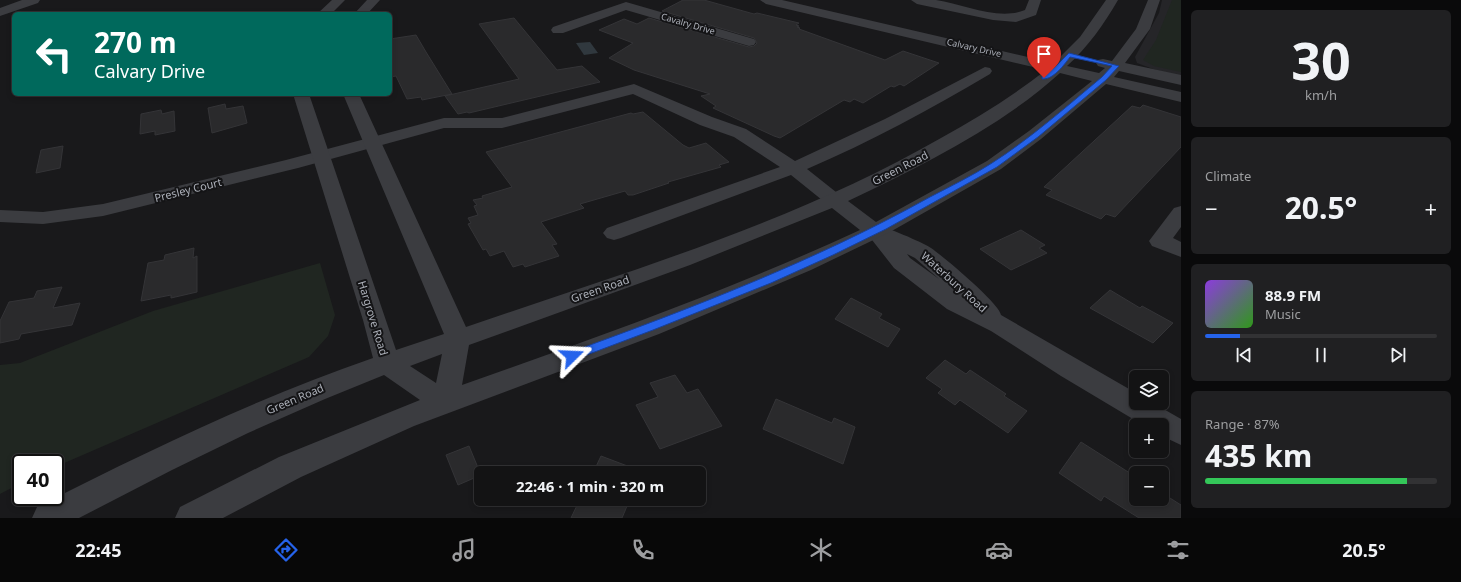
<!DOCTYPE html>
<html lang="en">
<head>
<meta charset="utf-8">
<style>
  :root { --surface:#131314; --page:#202022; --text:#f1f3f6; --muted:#9d9ea0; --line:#323234; --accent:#2563eb }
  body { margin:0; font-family:"Noto Sans",sans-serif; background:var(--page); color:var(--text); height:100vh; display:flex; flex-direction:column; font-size:15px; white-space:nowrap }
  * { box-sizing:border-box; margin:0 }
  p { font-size:13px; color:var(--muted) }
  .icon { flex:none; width:22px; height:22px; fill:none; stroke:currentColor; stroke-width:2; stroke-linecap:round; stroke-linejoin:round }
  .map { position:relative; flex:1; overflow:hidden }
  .side { display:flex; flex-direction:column; gap:10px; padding:10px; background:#0a0a0b; width:280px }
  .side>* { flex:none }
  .top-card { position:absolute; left:12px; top:12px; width:380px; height:84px; border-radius:6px; box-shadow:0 2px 6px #0003,0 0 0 1px var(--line); background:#00695c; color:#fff; overflow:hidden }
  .tools { position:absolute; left:1129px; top:370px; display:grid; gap:8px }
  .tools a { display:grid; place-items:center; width:40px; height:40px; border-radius:6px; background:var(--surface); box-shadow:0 2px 6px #0003,0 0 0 1px var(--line); font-size:20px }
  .speed { position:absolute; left:12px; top:454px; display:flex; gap:8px; font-size:20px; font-weight:700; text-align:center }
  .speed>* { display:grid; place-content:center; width:52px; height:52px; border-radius:50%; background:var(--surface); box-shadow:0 2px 6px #0003,0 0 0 1px var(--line); line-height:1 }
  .speed .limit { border:2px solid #111; border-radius:6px; background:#fff; color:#111 }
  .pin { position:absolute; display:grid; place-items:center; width:34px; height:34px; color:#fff; margin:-41px -17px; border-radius:50% 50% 50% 0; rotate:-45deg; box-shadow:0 0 4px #0007 }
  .pin .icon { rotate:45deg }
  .me { position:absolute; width:44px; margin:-22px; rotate:69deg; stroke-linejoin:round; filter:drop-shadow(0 0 3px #0008) }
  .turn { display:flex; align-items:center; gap:14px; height:84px; padding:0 16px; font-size:18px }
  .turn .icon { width:52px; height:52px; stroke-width:2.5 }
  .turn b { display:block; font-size:28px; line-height:34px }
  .big { font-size:30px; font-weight:700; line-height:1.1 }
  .side .tile { flex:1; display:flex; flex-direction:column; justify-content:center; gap:6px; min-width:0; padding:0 14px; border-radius:6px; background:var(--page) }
  .side .dial { align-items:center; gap:0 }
  .dial b { font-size:52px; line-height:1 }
  .song { display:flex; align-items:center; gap:12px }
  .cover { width:48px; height:48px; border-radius:6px; background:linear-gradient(135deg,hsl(270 70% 55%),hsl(110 70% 35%)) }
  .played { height:4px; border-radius:2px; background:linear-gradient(90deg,var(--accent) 15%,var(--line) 15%) }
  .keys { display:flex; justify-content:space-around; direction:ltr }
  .heat { display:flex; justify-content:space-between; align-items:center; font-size:22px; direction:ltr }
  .charge { height:6px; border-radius:3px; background:linear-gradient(90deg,#34c759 87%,var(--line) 0) }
  .trip { position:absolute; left:474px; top:466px; width:232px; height:40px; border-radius:6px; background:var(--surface); box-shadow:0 2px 6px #0003,0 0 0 1px var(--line); font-weight:700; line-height:40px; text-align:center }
  .menu { display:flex; height:64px; justify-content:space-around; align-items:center; background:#080808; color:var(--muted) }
  .menu .icon { width:28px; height:28px }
  .menu .selected { color:var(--accent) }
  .menu b { font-size:18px; color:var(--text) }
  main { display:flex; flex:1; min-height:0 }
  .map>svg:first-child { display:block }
  .built { fill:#252528 }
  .green { fill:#202621 }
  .water { fill:#30383e }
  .building { fill:#2a2a2c; stroke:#343437 }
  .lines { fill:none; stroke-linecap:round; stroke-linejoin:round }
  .minor { fill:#3b3c40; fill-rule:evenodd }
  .tertiary { fill:#3b3c40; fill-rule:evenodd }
  .route { fill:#2563eb; stroke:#184099 }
  .labels { text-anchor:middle; stroke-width:4; stroke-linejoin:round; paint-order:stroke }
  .far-street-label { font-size:9px; fill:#adb1ba; stroke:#141416 }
  .street-label { font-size:11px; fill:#adb1ba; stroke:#141416 }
</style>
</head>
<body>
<main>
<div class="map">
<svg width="1181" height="518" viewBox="0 0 1181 518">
  <rect width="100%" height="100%" fill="#19191b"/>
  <path class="built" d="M1162 0H1181V76L1153 69 1137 63 1135 57 1159 13Z"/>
  <path class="green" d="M1172 0H1181V72L1154 66 1143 60 1156 40Z
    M320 263 335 315 328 336 309 357 55 467V463H21V483L0 494V365L20 363 153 311Z"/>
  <path class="water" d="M590 42 598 53 584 55 576 43Z"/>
  <path class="building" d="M683 0H704L754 14 757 13 799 23 796 25 799 26 797 27 800 28 799 29 885 60 903 51 939 63 904 86 900 84 894 87 891 86 863 103 854 99 850 102 844 100 780 138 774 136 713 108 716 106 701 96 710 94 634 70 609 58 633 43 599 30 624 19 637 24 649 18 749 47 754 46 757 43 754 38 662 11Z
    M514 18 557 70 582 66 600 82 469 113 467 112 458 114 445 96 519 79 479 24Z
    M416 35 426 52 452 94 422 100 421 97 407 99 396 76 390 77V39Z
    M225 104 226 109 243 106 247 123 212 133 208 108Z
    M1143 105 1181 117V147L1115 217 1106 214 1101 219 1046 195 1052 190 1044 187 1132 106 1140 108Z
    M161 110 162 114 174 111 175 131 155 135V131L140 134 141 114Z
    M643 112 683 145 689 148 706 143 729 162 719 165 721 167 668 182 669 183 633 195H628L625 191 580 204 584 208 541 222 557 244 552 245 559 256 525 267 523 264 513 267 504 251 490 256 486 249 483 250 468 224 471 223 468 218 478 215 474 206 477 205 473 200 483 198 482 196 512 187 486 152 631 113 633 114Z
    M63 146 60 168 36 173 41 150Z
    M1021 230 1045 245 1039 248 1047 253 1011 270 980 249Z
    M194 248 193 258 197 256V292L171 298V295L141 301 148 263 164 260 165 255Z
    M62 287 53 308 80 303 72 325 21 334 19 339 0 343V321L9 302 34 298 37 291Z
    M1110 290 1140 308 1142 306 1173 323 1153 343 1090 308Z
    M851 298 882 314 879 318 900 329 888 347 835 319Z
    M945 360 966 374 970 370 1006 394 1004 396 1027 411 1008 433 960 400 955 405 938 393 942 389 926 378Z
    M675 375 687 393 698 389 722 426 660 449 636 405 658 397 650 383Z
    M776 399 832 423 834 418 855 427 843 464 763 429Z
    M1081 442 1136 477V499H1162V493L1181 505V518H1139L1104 496 1101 501 1059 473Z
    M469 446 481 475 458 485 446 455Z
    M601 456 638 470V473H593Z
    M580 499H630L622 518H571Z"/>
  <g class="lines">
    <path class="minor" d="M22 0H40L38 3 0 16V8Z
      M911 0C919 0 928 0 936 0 964 4 998 21 1025 10L1029 0H1041L1036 15 1016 22 993 20 917 4Z
      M626 2 754 39 756 42 754 45 749 46 626 10 563 33H553L551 30 553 27Z
      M985 67 990 68 992 71 990 74C931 109 870 142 807 169L841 196 844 200 841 204 834 206 827 204 791 175 621 238 614 240 607 238 603 233 607 228 780 167 734 137 700 125 633 94 502 128H444L298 168 103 216 43 224 0 222V210L43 212 103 204 286 160 444 118H502L634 84 712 117 746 129 795 161 885 119Z
      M1181 206V227L1173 238 1181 242V257L1152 246 1149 241 1174 208Z
      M875 224C888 228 920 241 931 248 943 256 1000 304 1001 315L1136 393V403H1153L1181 419V445L1162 436V425H1143L1061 376 991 331 947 309 894 268 865 231 868 226ZM907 254 915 258 939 279 910 258Z"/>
    <path class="tertiary" d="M332 0H345L331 14H317Z
      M367 0H380L367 14H354Z
      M760 0H782L1054 63 1080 37 1106 0H1118C1104 24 1088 47 1067 66L1099 73 1105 68 1098 66 1096 63 1098 60 1103 59 1112 61 1136 29 1148 0H1160L1150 29 1125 63 1181 75V85L1119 71 1114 77 1181 92V102L1106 84 1041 139 1001 169 890 232 811 270 659 334 414 426 301 477 223 518H175L180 507 279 457 420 400 384 375 325 399 248 433 172 470 79 518H32L37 507C146 452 257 398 373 358L363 320 293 94H309L396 350 444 334 343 94H359L466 327C626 272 793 223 941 138 977 118 1013 96 1046 70L766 4ZM1060 73 1092 81 1029 131 987 161 876 222 848 201C919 167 1002 126 1060 73ZM832 208 860 230C730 290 596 338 462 385L469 345 690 265ZM442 354 436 383 410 366Z"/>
  </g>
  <path class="route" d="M1069 53 1119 66 1106 80 1038 137 997 167 886 229 833 255 771 283 653 330 576 359H568L566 356 568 353C692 308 815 261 930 197 951 186 972 176 992 163 1031 138 1066 107 1102 77L1112 66 1070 57C1064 65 1053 80 1042 79V76L1056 66Z"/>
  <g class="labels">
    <g class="far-street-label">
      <text transform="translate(688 24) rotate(16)" y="3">Cavalry Drive</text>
      <text transform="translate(974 48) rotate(13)" y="3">Calvary Drive</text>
    </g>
    <g class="street-label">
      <text transform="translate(900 168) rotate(-27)" y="4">Green Road</text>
      <text transform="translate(188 190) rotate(-14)" y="4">Presley Court</text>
      <text transform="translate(954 282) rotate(42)" y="4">Waterbury Road</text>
      <text transform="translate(600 289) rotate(-19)" y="4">Green Road</text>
      <text transform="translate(373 318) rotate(73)" y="4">Hargrove Road</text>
      <text transform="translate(295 399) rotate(-23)" y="4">Green Road</text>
    </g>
  </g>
</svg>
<div class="tools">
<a><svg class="icon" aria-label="layers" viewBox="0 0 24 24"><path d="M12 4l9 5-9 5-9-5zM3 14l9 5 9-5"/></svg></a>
<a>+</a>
<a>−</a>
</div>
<div class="speed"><div class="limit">40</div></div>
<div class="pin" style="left:1044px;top:78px;background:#d93025"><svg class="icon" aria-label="arrive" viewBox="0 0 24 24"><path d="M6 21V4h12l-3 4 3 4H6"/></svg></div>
<svg class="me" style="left:572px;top:356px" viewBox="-20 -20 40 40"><path d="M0-17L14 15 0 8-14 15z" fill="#2563eb" stroke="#fff" stroke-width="4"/></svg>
<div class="trip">22:46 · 1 min · 320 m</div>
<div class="top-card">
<div class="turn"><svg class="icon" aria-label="left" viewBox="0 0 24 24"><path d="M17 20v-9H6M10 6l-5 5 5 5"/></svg><div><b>270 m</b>Calvary Drive</div></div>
</div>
</div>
<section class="side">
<div class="tile dial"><b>30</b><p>km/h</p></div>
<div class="tile"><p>Climate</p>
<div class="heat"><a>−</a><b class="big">20.5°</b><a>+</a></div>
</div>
<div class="tile">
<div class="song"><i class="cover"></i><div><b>88.9 FM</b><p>Music</p></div></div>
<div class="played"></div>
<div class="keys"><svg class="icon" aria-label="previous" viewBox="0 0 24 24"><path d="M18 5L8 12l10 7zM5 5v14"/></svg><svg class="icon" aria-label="pause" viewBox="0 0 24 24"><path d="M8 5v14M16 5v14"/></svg><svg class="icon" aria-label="next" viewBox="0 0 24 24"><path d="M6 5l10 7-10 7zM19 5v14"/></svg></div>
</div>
<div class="tile"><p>Range · 87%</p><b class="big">435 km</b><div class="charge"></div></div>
</section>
</main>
<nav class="menu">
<b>22:45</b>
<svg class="icon selected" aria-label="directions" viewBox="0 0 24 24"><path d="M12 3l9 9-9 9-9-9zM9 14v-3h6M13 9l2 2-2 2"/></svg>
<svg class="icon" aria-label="music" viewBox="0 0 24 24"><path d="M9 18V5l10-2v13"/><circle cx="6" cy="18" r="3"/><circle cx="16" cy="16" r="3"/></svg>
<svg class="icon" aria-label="phone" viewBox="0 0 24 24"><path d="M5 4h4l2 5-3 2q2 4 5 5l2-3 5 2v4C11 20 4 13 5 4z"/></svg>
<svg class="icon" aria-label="climate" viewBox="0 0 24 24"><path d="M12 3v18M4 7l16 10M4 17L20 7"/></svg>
<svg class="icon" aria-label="car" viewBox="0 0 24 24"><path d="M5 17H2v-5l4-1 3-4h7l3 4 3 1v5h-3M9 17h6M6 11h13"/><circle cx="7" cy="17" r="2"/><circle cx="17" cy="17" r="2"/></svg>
<svg class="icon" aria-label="filters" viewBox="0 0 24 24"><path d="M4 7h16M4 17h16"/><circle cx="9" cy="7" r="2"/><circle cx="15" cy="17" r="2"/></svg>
<b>20.5°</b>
</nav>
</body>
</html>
